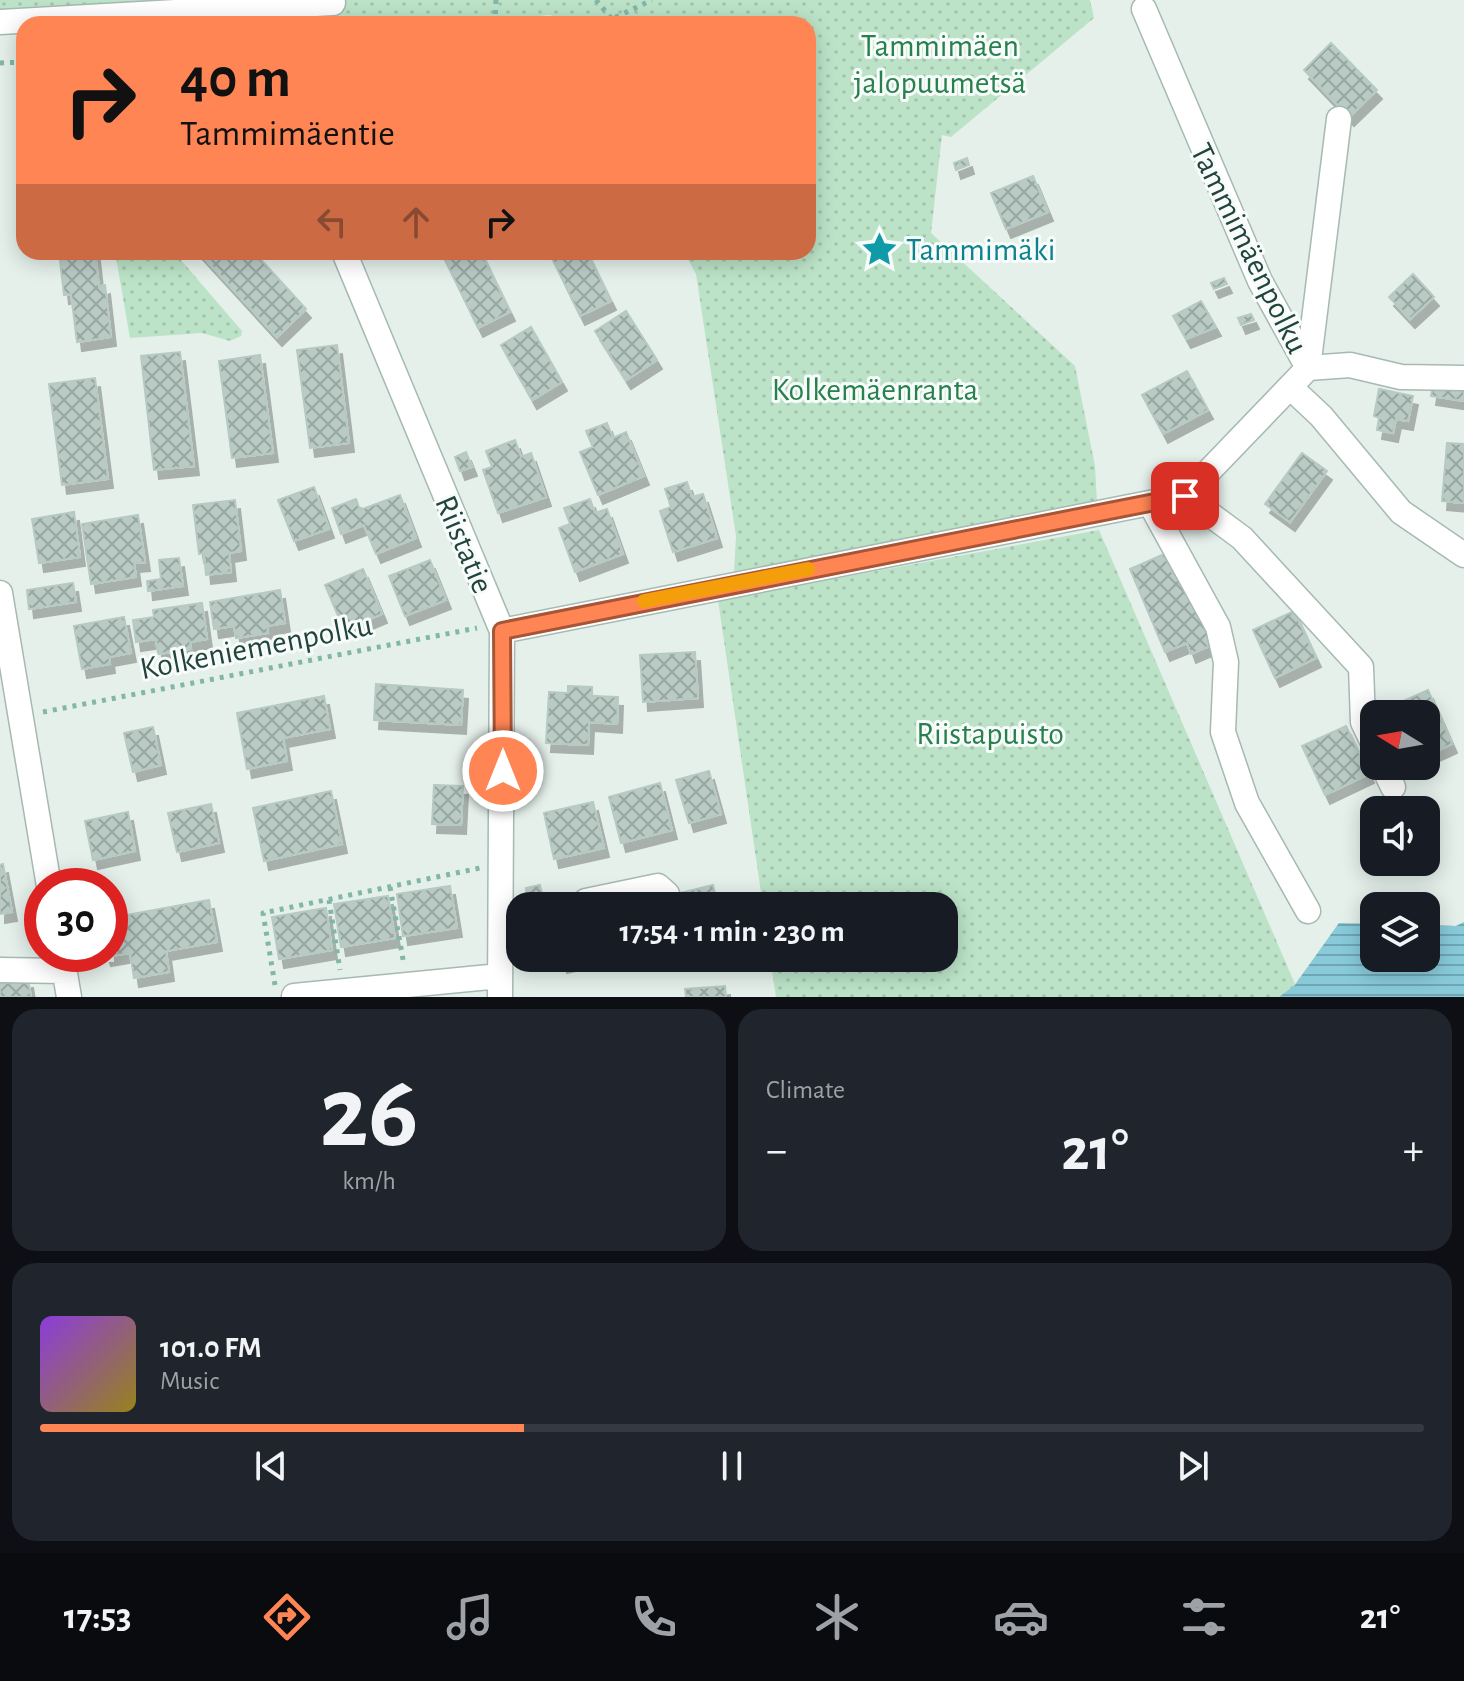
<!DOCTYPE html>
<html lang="en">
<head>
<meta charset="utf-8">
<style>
  :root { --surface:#171b24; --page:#20242c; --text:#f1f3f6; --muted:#9ea1a6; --line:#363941; --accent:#ff8554 }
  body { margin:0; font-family:"Alegreya Sans",sans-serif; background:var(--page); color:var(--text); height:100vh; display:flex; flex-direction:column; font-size:30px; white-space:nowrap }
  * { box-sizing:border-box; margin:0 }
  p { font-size:26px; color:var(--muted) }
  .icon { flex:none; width:44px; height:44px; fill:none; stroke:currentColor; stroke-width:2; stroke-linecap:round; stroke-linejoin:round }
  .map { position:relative; height:997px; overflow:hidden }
  .details { display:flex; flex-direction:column; gap:12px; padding:12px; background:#0d0f14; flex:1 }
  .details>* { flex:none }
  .guide { position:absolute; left:16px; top:16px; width:800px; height:244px; border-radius:24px; box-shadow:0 4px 20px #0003; background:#ff8554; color:#111; overflow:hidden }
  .needle { width:52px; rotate:281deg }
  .buttons { position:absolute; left:1360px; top:700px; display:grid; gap:16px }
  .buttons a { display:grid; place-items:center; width:80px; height:80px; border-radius:16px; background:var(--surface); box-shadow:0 4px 20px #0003; font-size:40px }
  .speed { position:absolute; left:24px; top:868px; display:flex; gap:16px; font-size:40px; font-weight:700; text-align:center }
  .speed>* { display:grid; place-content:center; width:104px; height:104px; border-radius:50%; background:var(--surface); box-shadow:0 4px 20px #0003; line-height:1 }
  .speed .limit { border:12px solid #d22; background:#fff; color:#111 }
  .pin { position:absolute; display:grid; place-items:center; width:68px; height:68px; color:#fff; margin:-34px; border-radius:16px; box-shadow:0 4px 12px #0006 }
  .me { position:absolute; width:88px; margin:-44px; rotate:0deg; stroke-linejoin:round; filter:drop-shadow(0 0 6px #0008) }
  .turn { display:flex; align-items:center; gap:28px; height:168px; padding:0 32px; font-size:36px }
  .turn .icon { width:104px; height:104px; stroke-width:2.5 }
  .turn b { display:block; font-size:56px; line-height:68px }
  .lanes { display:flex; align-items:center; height:76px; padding:0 32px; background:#0003; justify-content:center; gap:40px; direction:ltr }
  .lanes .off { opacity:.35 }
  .big { font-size:60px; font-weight:700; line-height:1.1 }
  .details .card { flex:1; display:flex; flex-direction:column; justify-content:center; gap:12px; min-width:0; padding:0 28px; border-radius:24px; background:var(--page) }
  .details .dial { align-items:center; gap:0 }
  .dial b { font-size:104px; line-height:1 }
  .song { display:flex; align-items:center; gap:24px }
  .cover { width:96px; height:96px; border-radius:12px; background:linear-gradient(135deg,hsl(270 70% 55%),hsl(50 70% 35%)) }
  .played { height:8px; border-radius:4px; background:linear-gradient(90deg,var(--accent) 35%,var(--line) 35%) }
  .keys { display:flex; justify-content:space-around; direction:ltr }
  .heat { display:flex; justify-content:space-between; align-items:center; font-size:44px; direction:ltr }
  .details .tiles { flex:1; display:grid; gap:12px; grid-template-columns:1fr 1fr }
  .card:last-child { grid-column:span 2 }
  .trip { position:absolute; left:506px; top:892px; width:452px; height:80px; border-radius:24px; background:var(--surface); box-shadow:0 4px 20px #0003; font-weight:700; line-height:80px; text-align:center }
  .dock { display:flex; height:128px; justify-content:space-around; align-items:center; background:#090b0e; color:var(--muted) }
  .dock .icon { width:56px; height:56px }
  .dock .on { color:var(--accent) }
  .dock b { font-size:36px; color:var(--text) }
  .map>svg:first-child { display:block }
  .park { fill:url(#park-dots) }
  .water { fill:url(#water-rules) }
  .building { fill:url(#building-cross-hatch); stroke:#b6cac3; stroke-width:2; filter:url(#shadow) }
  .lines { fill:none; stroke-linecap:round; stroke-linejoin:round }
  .minor-casing { stroke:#a6b9b3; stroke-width:27 }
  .path { stroke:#82b7a8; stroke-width:5; stroke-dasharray:4 6; stroke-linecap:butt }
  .minor { stroke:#fff; stroke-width:24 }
  .route-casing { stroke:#a65637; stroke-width:20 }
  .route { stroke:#ff8554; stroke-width:14 }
  .slow { stroke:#f59e0b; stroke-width:14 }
  .labels { text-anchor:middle; stroke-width:6; stroke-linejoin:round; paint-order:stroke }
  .park-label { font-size:32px; fill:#27804d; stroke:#f7fbf9 }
  .street-label { font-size:32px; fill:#21443c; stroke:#f7fbf9 }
  .culture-label { font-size:32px; fill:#0d838f; stroke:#f7fbf9; text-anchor:start }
</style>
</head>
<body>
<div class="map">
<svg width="1464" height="997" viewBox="0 0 1464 997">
  <defs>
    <pattern id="park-dots" width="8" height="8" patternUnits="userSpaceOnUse" patternTransform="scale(2)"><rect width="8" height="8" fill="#bce3c8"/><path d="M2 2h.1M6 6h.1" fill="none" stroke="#a1c4ad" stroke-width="1.8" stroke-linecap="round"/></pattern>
    <pattern id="water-rules" width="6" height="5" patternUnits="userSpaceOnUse" patternTransform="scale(2)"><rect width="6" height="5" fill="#88cada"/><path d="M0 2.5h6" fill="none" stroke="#6fa6b2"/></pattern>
    <pattern id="building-cross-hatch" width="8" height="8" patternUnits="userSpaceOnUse" patternTransform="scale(2)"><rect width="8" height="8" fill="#bacbc5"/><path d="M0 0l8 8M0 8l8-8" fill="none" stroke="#97a6a1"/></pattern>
    <filter id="shadow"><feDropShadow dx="5" dy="9" stdDeviation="0" flood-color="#0004"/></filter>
  </defs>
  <rect width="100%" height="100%" fill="#e5f0eb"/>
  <path class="park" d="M0 0H207L0 11Z
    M343 0H1090L1094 18 951 137 942 135 931 233 1075 366 1095 466 1097 502 734 572 736 536 696 274 684 252H808V24H557L551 15 439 24H278L295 17 340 11Z
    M115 252H174L242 331 241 336 230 341 202 333 130 338Z
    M1099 530 1295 984 1339 923 1374 924V958H1426V925L1456 926 1464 922V997H776L770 958H944V906H763L718 600Z"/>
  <path class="water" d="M1464 922V997H1279L1295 985 1339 923 1374 924V958H1426V925L1456 926Z"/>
  <path class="building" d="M1331 43 1377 90 1349 117 1304 70Z
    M967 158 969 165 956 170 954 163Z
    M1033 176 1048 212 1006 229 991 193Z
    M59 252H95L99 287 105 285 111 337 77 342 71 294 64 295Z
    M199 252H254L306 309 277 337Z
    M441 252H481L510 312 478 328Z
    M549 252H587L611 301 580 316Z
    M1413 274 1434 297 1410 319 1389 297Z
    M1224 278 1227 284 1214 289 1211 283Z
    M1201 301 1216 327 1186 339 1173 316Z
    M626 311 657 360 626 380 595 331Z
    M1251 314 1254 320 1241 325 1238 318Z
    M531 327 562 382 532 400 501 345Z
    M337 345 349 443 310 448 297 350Z
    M180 352 194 466 154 470 141 356Z
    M260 355 273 453 232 458 219 361Z
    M1187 371 1208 410 1163 434 1142 395Z
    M95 378 108 479 62 485 49 384Z
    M1464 383V401L1431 396 1433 384Z
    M1379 389 1413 396 1408 421 1396 419 1393 433 1377 430 1379 418 1374 416Z
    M607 423 613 438 626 432 644 476 598 495 580 452 593 447 586 431Z
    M515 440 521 457 531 453 546 497 498 513 483 470 492 467 486 451Z
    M1447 443 1464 444V503L1442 501Z
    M466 452 472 467 460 471 455 457Z
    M1302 453 1327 471 1290 522 1265 504Z
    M687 482 692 497 703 494 717 538 673 552 660 511 671 507 665 489Z
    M314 487 329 529 294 541 278 500Z
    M400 495 416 538 376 554 364 525 341 534 332 508 356 499 360 510Z
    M590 499 595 513 607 509 623 554 575 572 559 528 570 524 564 508Z
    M235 500 241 551 229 553 231 572 206 575 204 553 199 554 193 505Z
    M74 512 80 557 39 563 32 519Z
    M138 515 145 562 134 563 136 577 91 584 82 524Z
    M1164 554 1172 572 1176 571 1187 596 1191 594 1212 645 1191 654 1187 643 1165 652 1130 569Z
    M179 558 183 586 148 591 147 581 161 579 159 560Z
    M430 560 446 600 405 616 389 576Z
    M363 569 382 614 344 630 325 585Z
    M73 583 76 602 29 609 27 590Z
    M280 590 285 623 267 626 268 633 236 638 234 626 214 629 210 602Z
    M202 603 207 639 190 642 191 649 158 654 156 639 136 642 133 620 154 617 153 610Z
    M1294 611 1316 658 1275 678 1253 630Z
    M124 617 131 653 109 657 110 664 82 669 74 626Z
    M695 652 698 698 643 702 640 655Z
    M376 684 463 690 461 725 374 720Z
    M568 686 592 687V696L618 697 617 724 589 722 588 745 546 743 549 692 568 693Z
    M1428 690 1452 744 1426 756V714H1374Z
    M324 696 330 729 283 738 287 761 247 769 237 713Z
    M1346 726 1369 774 1325 795 1302 746Z
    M153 727 161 765 133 772 124 733Z
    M709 771 721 814 689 823 676 780Z
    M660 783 672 830 621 843 609 797Z
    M434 785 463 786 461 825 432 824Z
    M331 791 342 844 264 861 253 808Z
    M593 802 604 848 554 859 544 813Z
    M211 804 219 843 177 852 168 813Z
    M128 812 135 851 93 860 85 821Z
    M3 864 12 912 0 914V865Z
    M540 885 542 894 527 897 526 888Z
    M713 885 718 906H679L676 894Z
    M450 886 457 928 403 936 397 894Z
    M388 896 395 938 341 947 334 904Z
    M650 897 652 906H608Z
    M209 900 217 942 166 951 169 972 134 978 130 953 106 957 105 954H110V918Z
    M326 908 332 950 279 959 272 917Z
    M561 958H580V960L562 964Z
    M28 979 31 997H0V984Z
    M725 986 726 997H686L685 989Z"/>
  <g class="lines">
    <defs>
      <path id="minor" d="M1144 9 1260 281 1308 368 1185 496
        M0 22 333 3
        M1339 119 1308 368 1350 365 1401 377 1464 378
        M344 252 502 631 500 997
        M1290 387 1321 416 1401 512 1464 555
        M1185 496 1242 538 1361 667 1363 722 1374 745
        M1150 503 1218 627 1226 662 1223 732 1247 803 1308 911
        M0 593 49 886
        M502 631 1185 496
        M1383 766 1393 787
        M584 906 586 901 658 886 667 894 670 906
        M62 956 69 997
        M0 970 64 971
        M294 996 500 976"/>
    </defs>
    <use href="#minor" class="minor-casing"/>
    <path class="path" d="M596 0 611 18
      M495 24 496 0
      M556 24 612 19 652 0
      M0 63 24 62
      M43 712 477 628
      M390 887 404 965
      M329 900 340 970
      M1421 958 1425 967
      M275 985 263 913 480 868"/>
    <use href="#minor" class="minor"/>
  </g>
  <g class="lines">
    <defs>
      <path id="route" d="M503 771 502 631 1185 496"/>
    </defs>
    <use href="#route" class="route-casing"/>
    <use href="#route" class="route"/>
    <path class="slow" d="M644 601 808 569"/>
  </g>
  <defs>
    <symbol id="sight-bare" viewBox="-9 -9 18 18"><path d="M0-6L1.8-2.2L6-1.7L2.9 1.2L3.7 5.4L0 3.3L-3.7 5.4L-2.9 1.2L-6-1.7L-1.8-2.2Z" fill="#0f9aa8" stroke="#f7fbf9" stroke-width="2.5" paint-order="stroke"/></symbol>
  </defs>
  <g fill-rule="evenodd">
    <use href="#sight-bare" x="854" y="224" width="51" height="51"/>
  </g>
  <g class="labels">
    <g class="park-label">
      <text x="940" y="56">Tammimäen<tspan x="940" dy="37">jalopuumetsä</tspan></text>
      <text x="875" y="400">Kolkemäenranta</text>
      <text x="990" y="744">Riistapuisto</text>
    </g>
    <g class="street-label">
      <text transform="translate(1250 248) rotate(64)" y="11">Tammimäenpolku</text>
      <text transform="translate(465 544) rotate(67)" y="11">Riistatie</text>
      <text transform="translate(256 646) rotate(-11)" y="11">Kolkeniemenpolku</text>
    </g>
    <g class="culture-label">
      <text x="906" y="260">Tammimäki</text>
    </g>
  </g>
</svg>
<div class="buttons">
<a><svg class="needle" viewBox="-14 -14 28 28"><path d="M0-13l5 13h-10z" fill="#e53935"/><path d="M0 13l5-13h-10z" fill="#9ea1a6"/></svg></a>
<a><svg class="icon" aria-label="sound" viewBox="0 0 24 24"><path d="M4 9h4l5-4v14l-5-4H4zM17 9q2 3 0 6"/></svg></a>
<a><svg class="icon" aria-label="layers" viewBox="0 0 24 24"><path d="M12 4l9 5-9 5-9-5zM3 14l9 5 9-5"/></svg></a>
</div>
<div class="speed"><div class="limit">30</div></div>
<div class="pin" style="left:1185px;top:496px;background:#d93025"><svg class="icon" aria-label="arrive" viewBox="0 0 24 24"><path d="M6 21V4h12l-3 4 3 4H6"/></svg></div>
<svg class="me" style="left:503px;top:771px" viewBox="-20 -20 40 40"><circle r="17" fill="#ff8554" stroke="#fff" stroke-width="3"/><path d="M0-11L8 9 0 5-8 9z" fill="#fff"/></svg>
<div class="trip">17:54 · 1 min · 230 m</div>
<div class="guide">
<div class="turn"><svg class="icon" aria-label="right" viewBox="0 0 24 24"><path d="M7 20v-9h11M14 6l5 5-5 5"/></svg><div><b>40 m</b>Tammimäentie</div></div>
<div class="lanes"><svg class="icon off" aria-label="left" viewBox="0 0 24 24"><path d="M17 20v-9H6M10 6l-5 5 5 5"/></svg><svg class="icon off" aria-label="ahead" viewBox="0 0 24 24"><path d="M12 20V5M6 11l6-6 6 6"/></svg><svg class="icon" aria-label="right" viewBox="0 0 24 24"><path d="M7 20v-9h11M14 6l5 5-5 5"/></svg></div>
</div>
</div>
<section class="details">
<div class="tiles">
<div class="card dial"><b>26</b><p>km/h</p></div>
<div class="card"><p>Climate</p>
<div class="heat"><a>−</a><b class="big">21°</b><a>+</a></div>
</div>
<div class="card">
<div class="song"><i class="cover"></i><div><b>101.0 FM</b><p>Music</p></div></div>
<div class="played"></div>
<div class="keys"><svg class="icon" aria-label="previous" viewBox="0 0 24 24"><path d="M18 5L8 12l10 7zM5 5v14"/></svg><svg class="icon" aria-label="pause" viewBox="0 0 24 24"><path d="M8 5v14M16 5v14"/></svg><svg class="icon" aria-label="next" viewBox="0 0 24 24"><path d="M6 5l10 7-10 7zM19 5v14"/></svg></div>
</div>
</div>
</section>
<nav class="dock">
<b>17:53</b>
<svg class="icon on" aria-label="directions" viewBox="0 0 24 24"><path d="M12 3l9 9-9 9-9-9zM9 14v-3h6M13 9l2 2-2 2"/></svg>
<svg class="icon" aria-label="music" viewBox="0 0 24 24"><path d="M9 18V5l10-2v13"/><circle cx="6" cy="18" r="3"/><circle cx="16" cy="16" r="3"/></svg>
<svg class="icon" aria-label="phone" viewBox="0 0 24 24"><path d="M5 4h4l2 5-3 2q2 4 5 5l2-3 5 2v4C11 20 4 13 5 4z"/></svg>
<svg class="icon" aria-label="climate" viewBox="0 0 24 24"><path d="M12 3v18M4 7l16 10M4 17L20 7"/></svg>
<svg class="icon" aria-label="car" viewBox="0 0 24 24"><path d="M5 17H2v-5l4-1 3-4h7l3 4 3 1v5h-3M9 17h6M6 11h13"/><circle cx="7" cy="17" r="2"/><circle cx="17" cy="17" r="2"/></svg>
<svg class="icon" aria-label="filters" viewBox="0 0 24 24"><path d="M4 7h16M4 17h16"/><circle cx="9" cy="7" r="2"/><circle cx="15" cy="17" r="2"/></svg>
<b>21°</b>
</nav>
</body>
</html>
